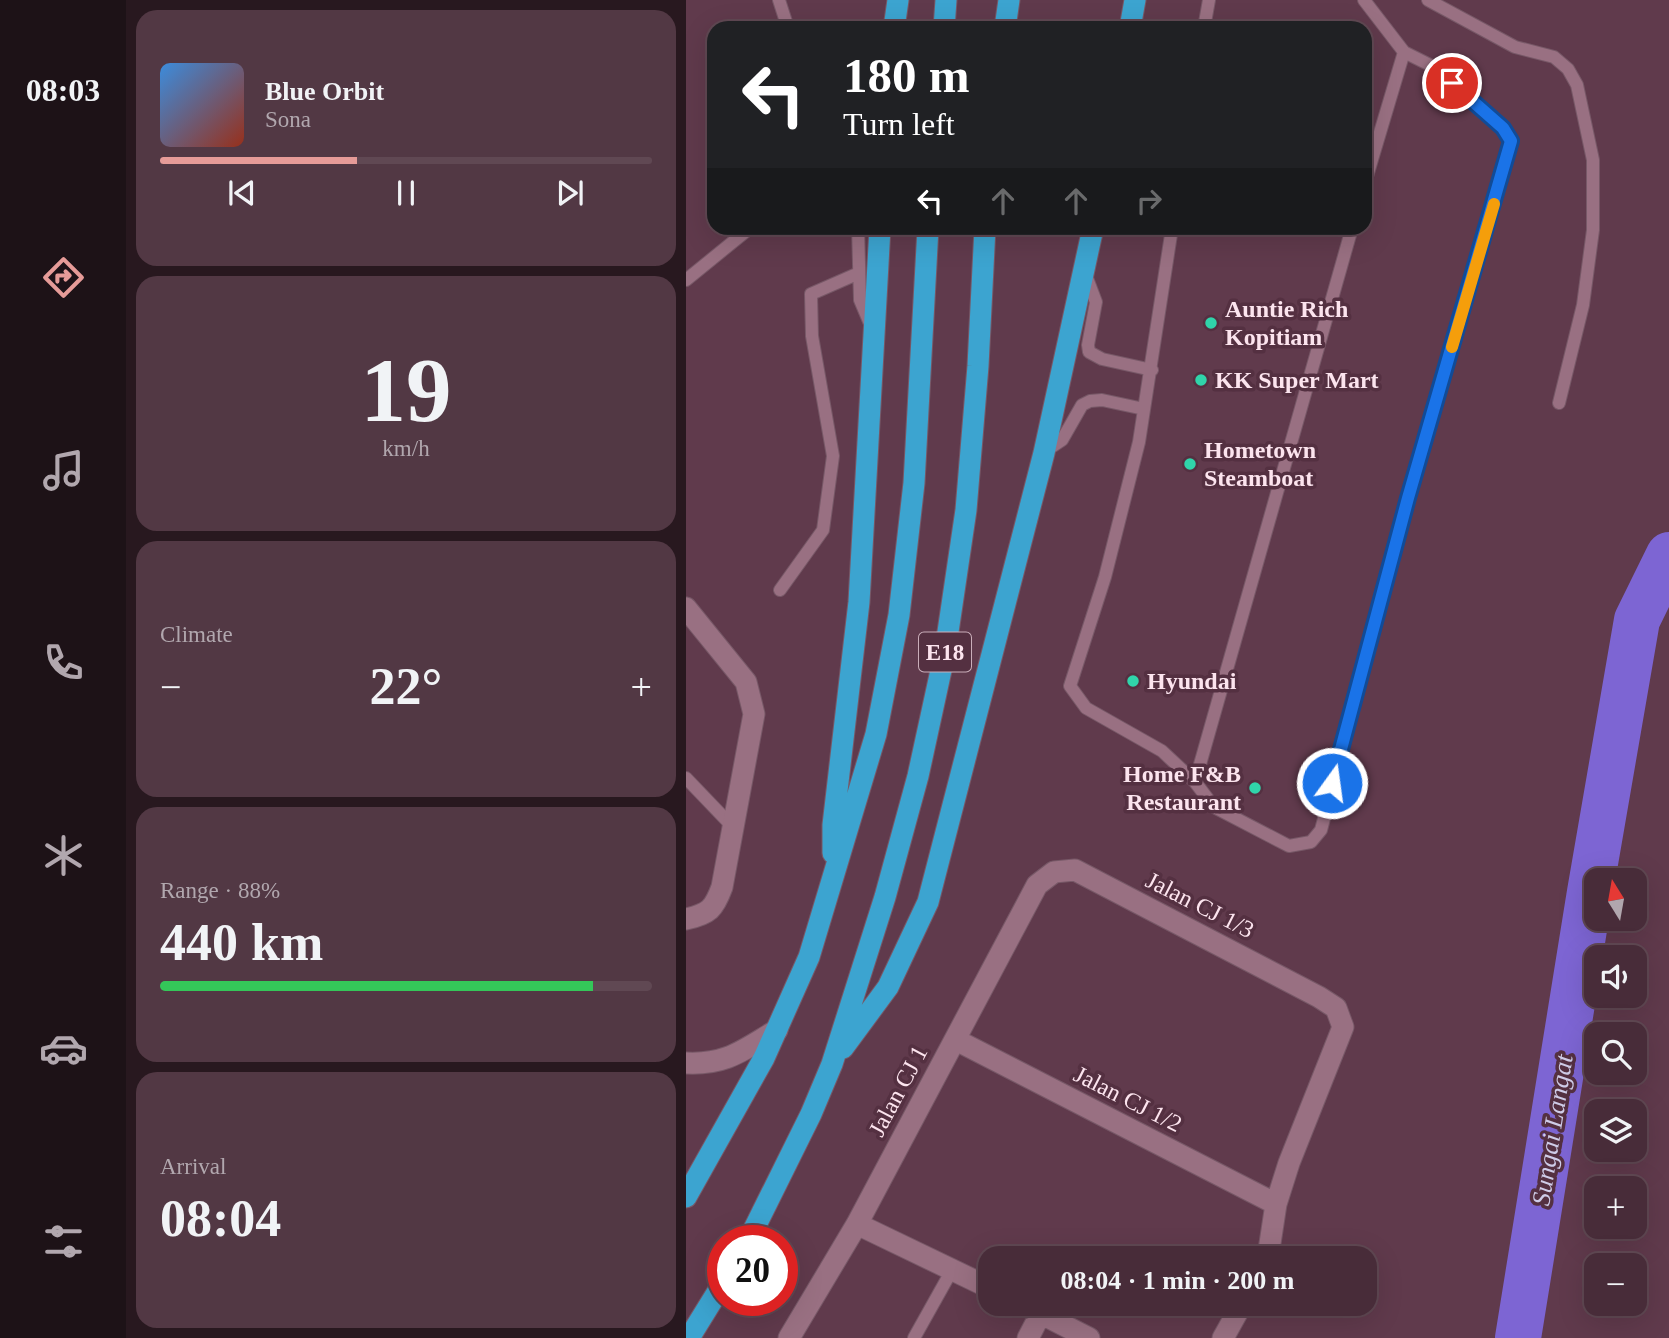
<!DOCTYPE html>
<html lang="en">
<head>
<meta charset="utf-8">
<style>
  :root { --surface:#482c39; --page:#523844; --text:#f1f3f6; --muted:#b1a7ae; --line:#604853; --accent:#e69b98 }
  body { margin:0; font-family:Georgia,serif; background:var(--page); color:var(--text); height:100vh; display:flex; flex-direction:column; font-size:26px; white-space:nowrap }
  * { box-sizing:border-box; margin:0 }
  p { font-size:23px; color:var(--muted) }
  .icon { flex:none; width:38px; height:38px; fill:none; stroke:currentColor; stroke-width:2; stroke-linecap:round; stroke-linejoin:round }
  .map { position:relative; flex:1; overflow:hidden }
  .panel { display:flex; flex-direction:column; gap:10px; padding:10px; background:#28181f; width:560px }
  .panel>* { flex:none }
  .top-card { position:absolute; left:21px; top:21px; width:665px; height:214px; border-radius:21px; box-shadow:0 7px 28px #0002,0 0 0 2px var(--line); background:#202124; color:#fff; overflow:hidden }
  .needle { width:46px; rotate:349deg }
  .fabs { position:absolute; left:898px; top:868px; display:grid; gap:14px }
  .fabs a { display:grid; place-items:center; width:63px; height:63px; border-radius:14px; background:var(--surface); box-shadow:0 7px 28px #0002,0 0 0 2px var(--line); font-size:35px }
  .speed { position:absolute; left:21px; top:1225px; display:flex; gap:14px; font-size:35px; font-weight:700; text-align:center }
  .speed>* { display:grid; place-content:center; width:91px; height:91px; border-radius:50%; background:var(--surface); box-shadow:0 7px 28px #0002,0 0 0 2px var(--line); line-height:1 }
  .speed .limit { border:10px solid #d22; background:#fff; color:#111 }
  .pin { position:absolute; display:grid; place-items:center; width:60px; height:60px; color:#fff; margin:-30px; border:4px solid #fff; border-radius:50%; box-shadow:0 2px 7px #0007 }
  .me { position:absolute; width:77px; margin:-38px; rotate:14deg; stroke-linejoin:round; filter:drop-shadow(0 0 5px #0008) }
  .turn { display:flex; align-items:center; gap:24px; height:147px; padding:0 21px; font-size:32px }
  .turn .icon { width:91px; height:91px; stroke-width:2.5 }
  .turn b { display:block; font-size:49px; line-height:60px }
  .lanes { display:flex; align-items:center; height:66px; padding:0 21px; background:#0003; justify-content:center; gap:35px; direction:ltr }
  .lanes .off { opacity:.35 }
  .big { font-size:52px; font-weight:700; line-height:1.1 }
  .panel .card { flex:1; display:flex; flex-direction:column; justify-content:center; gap:10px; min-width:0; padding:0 24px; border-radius:21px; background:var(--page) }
  .panel .dial { align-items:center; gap:0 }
  .dial b { font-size:91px; line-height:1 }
  .song { display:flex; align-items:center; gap:21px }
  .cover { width:84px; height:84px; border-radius:10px; background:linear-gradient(135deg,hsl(210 70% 55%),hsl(10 70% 35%)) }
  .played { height:7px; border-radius:4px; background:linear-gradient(90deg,var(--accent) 40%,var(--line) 40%) }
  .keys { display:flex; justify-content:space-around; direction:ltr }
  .heat { display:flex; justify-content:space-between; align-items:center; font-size:38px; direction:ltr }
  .charge { height:10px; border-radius:5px; background:linear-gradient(90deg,#34c759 88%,var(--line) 0) }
  .trip { position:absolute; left:292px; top:1246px; width:399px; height:70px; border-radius:21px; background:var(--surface); box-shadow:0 7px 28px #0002,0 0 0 2px var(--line); font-weight:700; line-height:70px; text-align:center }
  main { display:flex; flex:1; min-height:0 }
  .dock { display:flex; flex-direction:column; width:126px; justify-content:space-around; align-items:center; background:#1d1217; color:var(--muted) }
  .dock .icon { width:49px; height:49px }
  .dock .selected { color:var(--accent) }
  .dock b { font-size:32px; color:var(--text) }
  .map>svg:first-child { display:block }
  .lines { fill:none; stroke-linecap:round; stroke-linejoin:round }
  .river { stroke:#7d65d3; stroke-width:46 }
  .lane-casing { stroke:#775867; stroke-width:14 }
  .street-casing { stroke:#775867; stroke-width:23 }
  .secondary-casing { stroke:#775867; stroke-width:23 }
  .highway-casing { stroke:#775867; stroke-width:23 }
  .lane { stroke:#997082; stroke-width:12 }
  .street { stroke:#997082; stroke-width:21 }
  .secondary { stroke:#997082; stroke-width:21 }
  .highway { stroke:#3ca4d0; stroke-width:21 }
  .route-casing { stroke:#114b97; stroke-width:18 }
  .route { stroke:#1a73e8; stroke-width:12 }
  .slow { stroke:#f59e0b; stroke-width:12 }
  .poi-dot { fill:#30d4aa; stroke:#543041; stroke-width:2.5 }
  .labels { text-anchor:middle; stroke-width:7; stroke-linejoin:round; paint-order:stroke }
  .shield { fill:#543041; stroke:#caaeba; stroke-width:2 }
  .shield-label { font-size:23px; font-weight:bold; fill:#fce4ee }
  .poi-label { font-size:24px; font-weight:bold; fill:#fce4ee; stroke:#543041; text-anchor:start }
  .street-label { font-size:24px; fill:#fce4ee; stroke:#543041 }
  .water-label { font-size:26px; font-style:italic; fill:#cfcce8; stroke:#543041 }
</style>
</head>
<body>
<main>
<nav class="dock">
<b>08:03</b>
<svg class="icon selected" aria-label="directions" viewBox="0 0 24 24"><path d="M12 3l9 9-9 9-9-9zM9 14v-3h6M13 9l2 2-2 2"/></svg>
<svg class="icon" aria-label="music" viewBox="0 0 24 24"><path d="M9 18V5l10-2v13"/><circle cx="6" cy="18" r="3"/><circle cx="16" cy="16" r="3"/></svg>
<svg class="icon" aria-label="phone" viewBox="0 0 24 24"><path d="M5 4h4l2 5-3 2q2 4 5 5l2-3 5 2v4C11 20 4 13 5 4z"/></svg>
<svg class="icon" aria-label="climate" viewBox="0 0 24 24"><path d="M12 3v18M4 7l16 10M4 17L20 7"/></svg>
<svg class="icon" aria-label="car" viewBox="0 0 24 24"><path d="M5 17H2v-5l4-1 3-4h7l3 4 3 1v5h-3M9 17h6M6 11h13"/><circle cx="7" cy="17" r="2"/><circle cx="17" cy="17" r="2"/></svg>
<svg class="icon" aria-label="filters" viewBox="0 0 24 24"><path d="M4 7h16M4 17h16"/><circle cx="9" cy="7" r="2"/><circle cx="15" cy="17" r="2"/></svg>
</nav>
<section class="panel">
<div class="card">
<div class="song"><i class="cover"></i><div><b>Blue Orbit</b><p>Sona</p></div></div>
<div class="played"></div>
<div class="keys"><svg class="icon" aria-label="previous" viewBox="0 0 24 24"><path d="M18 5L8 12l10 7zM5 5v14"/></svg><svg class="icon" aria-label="pause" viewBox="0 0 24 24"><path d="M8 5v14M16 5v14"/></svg><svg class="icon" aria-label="next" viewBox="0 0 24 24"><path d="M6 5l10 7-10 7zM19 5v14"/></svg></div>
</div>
<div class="card dial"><b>19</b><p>km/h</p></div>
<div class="card"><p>Climate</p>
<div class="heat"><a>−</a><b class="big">22°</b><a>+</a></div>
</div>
<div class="card"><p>Range · 88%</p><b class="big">440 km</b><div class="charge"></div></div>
<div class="card"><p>Arrival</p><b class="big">08:04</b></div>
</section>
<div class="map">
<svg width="983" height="1338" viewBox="0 0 983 1338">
  <rect width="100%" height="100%" fill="#603a4c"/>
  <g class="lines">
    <path class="river" d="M832 1338 904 892 951 620 983 555"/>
    <defs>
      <path id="lane" d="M93 0 102 28
        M678 0 718 52 679 183
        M742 0 829 47 868 57 882 69 891 85 907 160V230L897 305 873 403
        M518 28 523 0
        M172 228 174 300 185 326
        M486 228 453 442 419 577 384 686 400 708 476 751 509 782 666 228
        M399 273 410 302 402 345 403 352 416 359 466 370
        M0 280 64 228
        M358 452 376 440 396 405 404 401 416 400 458 409
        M94 590 137 530 147 456 126 336 125 294 173 273
        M0 778 46 826
        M509 782 528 807 603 846 625 842 635 830 722 497 819 166 825 141 817 128 750 68 718 52
        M228 1338 266 1270"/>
      <path id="street" d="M0 608 60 682 68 714 36 887C28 909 23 914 0 919
        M270 1040 590 1204
        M171 1224 304 1288
        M336 1304 403 1338
        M103 1338 171 1224 351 885 368 872 389 870 633 997 650 1008 657 1027 603 1163 590 1204 583 1250 579 1258
        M342 1338 355 1313
        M537 1338 556 1304"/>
      <path id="secondary" d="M0 1063C41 1065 57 1050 91 1030"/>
      <path id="highway" d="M208 28 212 0
        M258 28 260 0
        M319 28 323 0
        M444 28 449 0
        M147 853V825L173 602 194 228
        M157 1048 202 987 242 902 358 453 407 228
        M0 1197 78 1058 123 957 190 734 213 615 228 483 242 228
        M62 1241 125 1114 146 1064 199 897 232 776 259 652 280 510 292 366 299 228
        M3 1338 37 1283"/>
    </defs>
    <use href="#lane" class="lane-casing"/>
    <use href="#street" class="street-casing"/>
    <use href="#secondary" class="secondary-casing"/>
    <use href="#highway" class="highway-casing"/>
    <use href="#lane" class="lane"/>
    <use href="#street" class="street"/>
    <use href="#secondary" class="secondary"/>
    <use href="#highway" class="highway"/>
  </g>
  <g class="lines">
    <defs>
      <path id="route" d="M646 783 722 498 825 141 817 128 766 83"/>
    </defs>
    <use href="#route" class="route-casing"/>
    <use href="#route" class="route"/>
    <path class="slow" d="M766 347 808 204"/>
  </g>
  <g class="poi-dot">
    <circle cx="525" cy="323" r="7"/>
    <circle cx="515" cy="380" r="7"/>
    <circle cx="504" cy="464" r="7"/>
    <circle cx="447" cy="681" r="7"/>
    <circle cx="569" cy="788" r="7"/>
  </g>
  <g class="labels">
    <rect class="shield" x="233" y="632.5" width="52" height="39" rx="5"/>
    <g class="shield-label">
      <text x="259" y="660">E18</text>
    </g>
    <g class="poi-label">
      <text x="539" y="317">Auntie Rich<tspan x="539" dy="28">Kopitiam</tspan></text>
      <text x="529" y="388">KK Super Mart</text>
      <text x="518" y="458">Hometown<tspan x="518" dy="28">Steamboat</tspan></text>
      <text x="461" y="689">Hyundai</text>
      <text x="555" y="782" text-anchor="end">Home F&amp;B<tspan x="555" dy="28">Restaurant</tspan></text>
    </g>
    <g class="street-label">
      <text transform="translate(514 905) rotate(27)" y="8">Jalan CJ 1/3</text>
      <text transform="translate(212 1091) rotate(-62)" y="8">Jalan CJ 1</text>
      <text transform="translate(442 1099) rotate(27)" y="8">Jalan CJ 1/2</text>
    </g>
    <g class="water-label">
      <text transform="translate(866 1130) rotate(-81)" y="9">Sungai Langat</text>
    </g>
  </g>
</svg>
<div class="fabs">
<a><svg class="needle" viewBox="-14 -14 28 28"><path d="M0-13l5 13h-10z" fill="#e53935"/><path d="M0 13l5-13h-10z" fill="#b1a7ae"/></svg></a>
<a><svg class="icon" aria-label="sound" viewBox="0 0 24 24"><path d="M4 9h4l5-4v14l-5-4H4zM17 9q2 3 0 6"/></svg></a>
<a><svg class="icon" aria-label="search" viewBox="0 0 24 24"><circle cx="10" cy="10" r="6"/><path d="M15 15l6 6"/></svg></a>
<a><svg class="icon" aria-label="layers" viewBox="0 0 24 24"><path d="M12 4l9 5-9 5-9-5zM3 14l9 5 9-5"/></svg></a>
<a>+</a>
<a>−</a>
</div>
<div class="speed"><div class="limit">20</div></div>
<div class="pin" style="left:766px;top:83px;background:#d93025"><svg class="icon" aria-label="arrive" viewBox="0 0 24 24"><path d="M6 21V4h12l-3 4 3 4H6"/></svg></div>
<svg class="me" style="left:646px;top:783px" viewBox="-20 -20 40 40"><circle r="17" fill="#1a73e8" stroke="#fff" stroke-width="3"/><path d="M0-11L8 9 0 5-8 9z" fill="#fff"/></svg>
<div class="trip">08:04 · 1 min · 200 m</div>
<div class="top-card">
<div class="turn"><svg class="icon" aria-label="left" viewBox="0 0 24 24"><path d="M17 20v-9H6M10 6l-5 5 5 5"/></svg><div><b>180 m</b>Turn left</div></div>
<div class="lanes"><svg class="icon" aria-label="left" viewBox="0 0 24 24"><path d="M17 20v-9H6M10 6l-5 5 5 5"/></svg><svg class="icon off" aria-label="ahead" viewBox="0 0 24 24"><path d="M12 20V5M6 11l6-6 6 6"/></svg><svg class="icon off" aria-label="ahead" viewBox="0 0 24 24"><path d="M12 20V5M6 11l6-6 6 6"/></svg><svg class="icon off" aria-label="right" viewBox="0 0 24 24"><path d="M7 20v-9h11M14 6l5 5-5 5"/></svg></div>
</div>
</div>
</main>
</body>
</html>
